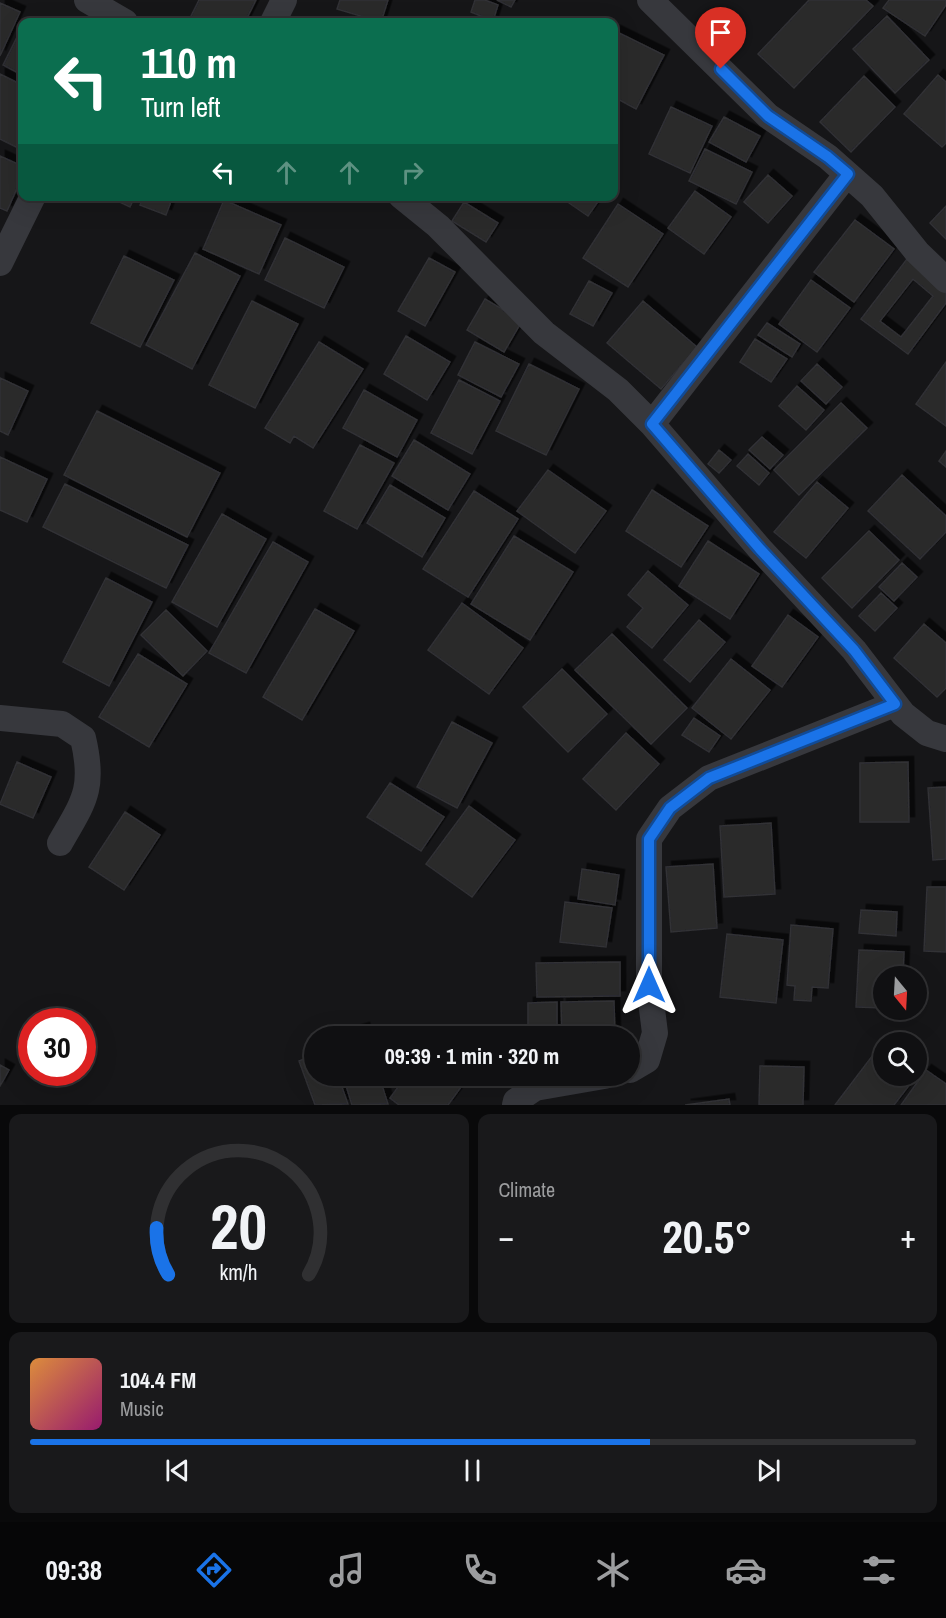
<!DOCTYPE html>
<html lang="en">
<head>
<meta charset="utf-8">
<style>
  :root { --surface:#101012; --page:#19191b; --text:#f1f3f6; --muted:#9c9d9f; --line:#303032; --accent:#1a73e8 }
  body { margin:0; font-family:"Archivo Narrow",sans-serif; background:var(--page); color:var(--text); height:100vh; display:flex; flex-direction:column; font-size:22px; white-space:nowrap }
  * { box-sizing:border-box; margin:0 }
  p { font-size:20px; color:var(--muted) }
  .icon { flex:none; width:33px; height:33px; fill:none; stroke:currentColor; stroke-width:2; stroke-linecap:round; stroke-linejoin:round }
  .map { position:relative; height:1105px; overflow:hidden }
  .sheet { display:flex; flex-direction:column; gap:9px; padding:9px; background:#09090a; flex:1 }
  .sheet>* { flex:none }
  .guide { position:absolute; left:18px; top:18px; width:600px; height:183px; border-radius:12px; box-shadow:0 6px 24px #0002,0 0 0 2px var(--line); background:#0b6e4f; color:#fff; overflow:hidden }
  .needle { width:39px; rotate:162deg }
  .tools { position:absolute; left:873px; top:966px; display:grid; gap:12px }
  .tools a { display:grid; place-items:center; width:54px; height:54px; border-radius:50%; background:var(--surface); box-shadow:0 6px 24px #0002,0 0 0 2px var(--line); font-size:30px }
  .speed { position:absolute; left:18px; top:1008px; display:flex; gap:12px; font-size:30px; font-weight:700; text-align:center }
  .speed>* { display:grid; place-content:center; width:78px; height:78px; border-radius:50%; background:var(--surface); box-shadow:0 6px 24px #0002,0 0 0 2px var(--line); line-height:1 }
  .speed .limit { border:9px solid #d22; background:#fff; color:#111 }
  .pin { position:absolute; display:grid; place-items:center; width:51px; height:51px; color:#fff; margin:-62px -26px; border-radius:50% 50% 50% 0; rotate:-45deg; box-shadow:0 0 6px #0007 }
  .pin .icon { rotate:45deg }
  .me { position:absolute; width:66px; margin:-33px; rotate:0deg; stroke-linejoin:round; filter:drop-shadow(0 0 4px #0008) }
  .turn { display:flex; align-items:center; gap:21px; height:126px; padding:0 24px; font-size:27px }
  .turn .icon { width:78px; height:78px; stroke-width:2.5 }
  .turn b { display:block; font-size:42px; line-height:51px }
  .lanes { display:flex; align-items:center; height:57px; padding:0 24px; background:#0003; justify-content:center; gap:30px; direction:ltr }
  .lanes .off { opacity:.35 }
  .big { font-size:45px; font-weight:800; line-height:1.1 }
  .sheet .card { flex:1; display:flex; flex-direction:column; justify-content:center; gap:9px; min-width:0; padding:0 21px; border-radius:12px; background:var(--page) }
  .sheet .dial { align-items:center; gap:0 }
  .dial svg { height:156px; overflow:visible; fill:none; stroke:var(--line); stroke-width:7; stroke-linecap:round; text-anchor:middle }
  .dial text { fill:var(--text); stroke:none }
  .song { display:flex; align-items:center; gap:18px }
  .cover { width:72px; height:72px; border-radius:9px; background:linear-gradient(135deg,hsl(30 70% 55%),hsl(320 70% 35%)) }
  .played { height:6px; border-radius:3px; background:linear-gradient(90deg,var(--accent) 70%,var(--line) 70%) }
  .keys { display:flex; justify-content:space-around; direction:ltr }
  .heat { display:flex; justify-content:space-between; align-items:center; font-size:33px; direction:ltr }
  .sheet .tiles { flex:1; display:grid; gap:9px; grid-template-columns:1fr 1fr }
  .card:last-child { grid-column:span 2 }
  .trip { position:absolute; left:304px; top:1026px; width:336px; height:60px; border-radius:30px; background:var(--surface); box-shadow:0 6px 24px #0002,0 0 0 2px var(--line); font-weight:800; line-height:60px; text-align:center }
  .menu { display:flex; height:96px; justify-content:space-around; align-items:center; background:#060607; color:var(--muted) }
  .menu .icon { width:42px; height:42px }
  .menu .active { color:var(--accent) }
  .menu b { font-size:27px; color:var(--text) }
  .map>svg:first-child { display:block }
  .building { fill:#29292c; stroke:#303034; stroke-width:1.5; fill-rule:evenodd; filter:url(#shadow) }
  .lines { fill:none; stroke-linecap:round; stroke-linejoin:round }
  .minor { stroke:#37383d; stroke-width:26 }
  .route-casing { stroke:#114b97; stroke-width:15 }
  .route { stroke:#1a73e8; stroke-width:10 }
</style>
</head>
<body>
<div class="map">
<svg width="946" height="1105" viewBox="0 0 946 1105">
  <defs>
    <filter id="shadow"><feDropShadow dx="5.5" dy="-5.5" stdDeviation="0" flood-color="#0009"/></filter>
  </defs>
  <rect width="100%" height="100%" fill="#161618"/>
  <path class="building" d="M199 0H256L245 22H188Z
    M340 0H388L381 22 337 9Z
    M475 0H485L498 5 493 21 471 12Z
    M497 0H515L511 7Z
    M809 0H866L873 6 794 88 758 54Z
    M889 0H946V5L925 36 883 8Z
    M0 3 20 12 0 56Z
    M887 16 929 60 895 93 853 49Z
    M22 27V75L3 65Z
    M615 31 664 55 636 109 614 97Z
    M0 74 22 85V138L18 148 0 139Z
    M938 75 946 82V143L942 147 904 114Z
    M864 76 895 107 851 152 820 122Z
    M671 107 712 126 690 173 649 154Z
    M724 117 760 136 746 162 709 142Z
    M705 149 752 172 736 204 689 181Z
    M0 156 22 166V177L7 211 0 208Z
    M768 175 792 196 768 223 744 202Z
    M695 191 731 217 704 254 668 228Z
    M107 196H135L130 207Z
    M144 196H173L166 215 140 205Z
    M559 196H602L588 216Z
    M224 200 281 225 259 274 203 249Z
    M464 202 498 223 486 242 452 221Z
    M618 204 663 234 628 287 583 258Z
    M946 206V239L930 223Z
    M855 220 894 249 854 302 814 272Z
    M285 238 344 267 324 308 265 280Z
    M195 253 240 276 192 369 146 345Z
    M124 256 174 280 140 347 91 323Z
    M429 258 455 272 425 326 398 311Z
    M907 259 946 288V303L908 354 861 319ZM913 279 933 296 901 337 880 321Z
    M811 280 850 308 817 352 779 324Z
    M589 281 612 293 593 326 570 314Z
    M485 299 522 321 504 352 467 330Z
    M252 301 298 324 255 408 209 385Z
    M643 301 697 347 661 389 607 343Z
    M767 323 800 344 792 357 758 335Z
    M406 336 450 362 427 400 384 374Z
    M755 339 787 359 771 382 740 362Z
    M319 342 363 369 313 448 294 436 290 443 265 428Z
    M475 342 519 364 501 397 458 375Z
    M946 362V426L916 404Z
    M529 364 579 389 546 455 496 431Z
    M817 364 842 387 826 404 801 381Z
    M0 378 28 391 8 435 0 431Z
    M459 380 500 401 472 454 431 433Z
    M797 386 824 410 806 430 779 406Z
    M364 390 417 420 397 457 343 428Z
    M841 403 867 428 799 495 774 470Z
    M97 411 220 473 187 537 64 475Z
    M762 437 783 455 770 469 749 450Z
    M414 440 470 474 448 510 392 476Z
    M360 445 394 463 357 529 324 511Z
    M719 450 731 460 719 473 708 464Z
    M946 451V467L939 461Z
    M748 454 769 473 759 485 737 466Z
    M0 457 47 479 27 522 0 510Z
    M548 470 606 511 575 553 517 511Z
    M902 475 946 516V532L920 559 868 511Z
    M817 482 848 508 806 558 774 532Z
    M65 484 188 545 166 588 43 527Z
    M390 485 445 518 422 557 367 523Z
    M652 490 708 526 681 567 626 531Z
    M474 491 518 519 468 597 423 569Z
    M222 514 266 539 217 627 172 602Z
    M869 531 899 560 852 608 822 578Z
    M514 536 573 572 530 640 471 604Z
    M708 541 759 574 730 619 679 586Z
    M273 542 308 562 246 673 209 653Z
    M902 563 917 577 894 601 879 587Z
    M648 571 688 605 652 648 627 627 643 608 628 595Z
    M106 578 152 602 109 686 63 662Z
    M881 593 897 608 875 631 859 616Z
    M462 603 523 648 489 694 428 650Z
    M315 609 354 631 302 720 263 697Z
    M166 610 207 651 183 676 141 635Z
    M788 615 818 637 782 687 752 666Z
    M699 620 725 642 690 682 664 660Z
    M924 624 946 643V688L937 697 894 658Z
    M612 634 687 708 651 744 575 670Z
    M138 654 187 684 149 747 99 717Z
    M731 659 770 690 731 739 692 708Z
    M562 669 607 714 568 752 523 707Z
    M694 718 720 736 709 752 682 735Z
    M452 722 492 743 457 808 417 787Z
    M626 733 659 764 616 810 583 779Z
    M17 762 51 777 33 818 0 804Z
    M908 762 909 822H860V763Z
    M390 783 444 817 421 851 367 817Z
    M946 787V859L933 860 928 788Z
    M469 806 515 840 472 897 426 864Z
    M125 812 160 835 124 890 89 867Z
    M771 823 775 894 724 897 720 826Z
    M713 864 717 928 671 932 666 867Z
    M582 869 619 875 615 905 578 899Z
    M927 887H946V952L924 951Z
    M565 902 612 908 606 947 560 942Z
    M861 910 897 912 896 936 859 933Z
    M791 925 833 929 828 988 812 987 811 1001 794 1000 795 986 787 985Z
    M727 934 783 940 776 1003 720 997Z
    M859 950 904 952 903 976H884V1008L856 1007Z
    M620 962V996L537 997 536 963Z
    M614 1001 615 1036H562L561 1002Z
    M557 1002V1036H528V1003Z
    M364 1028 367 1036H337Z
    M876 1051 884 1056V1076H909L914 1079 894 1105H835Z
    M315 1055V1076H338L348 1104 315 1105 299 1061Z
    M0 1065 9 1070 0 1086Z
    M760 1066 804 1067 803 1105H759Z
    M926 1070 946 1084V1105H901Z
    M343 1076H379L388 1104 352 1105Z
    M406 1076H469L448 1105H399L390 1098Z
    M729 1099 730 1105H685Z"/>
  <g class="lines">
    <path class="minor" d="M87 0 125 22
      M650 0 768 116 828 157 872 196 917 252 946 280
      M273 22 284 0
      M401 196 438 226 544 333 618 390 652 424 760 549 854 650 903 714 927 733 946 739
      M0 263 33 196
      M652 424 847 174
      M0 718 62 724 83 738C95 789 84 801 60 843
      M630 1070 647 1060 655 1033 649 985V839L670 808 709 778 895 704
      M515 1105 516 1101 535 1088 604 1076"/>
  </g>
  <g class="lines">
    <defs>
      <path id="route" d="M649 985V839L670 808 709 778 895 704 854 650 760 549 652 424 848 174 828 157 768 116 721 69"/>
    </defs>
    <use href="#route" class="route-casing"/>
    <use href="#route" class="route"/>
  </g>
</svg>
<div class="tools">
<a><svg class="needle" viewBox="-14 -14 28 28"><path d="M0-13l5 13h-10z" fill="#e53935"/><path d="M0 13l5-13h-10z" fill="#9c9d9f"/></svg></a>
<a><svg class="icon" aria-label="search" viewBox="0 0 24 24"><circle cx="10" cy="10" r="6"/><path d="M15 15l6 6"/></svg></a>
</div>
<div class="speed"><div class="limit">30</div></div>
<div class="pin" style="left:721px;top:69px;background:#d93025"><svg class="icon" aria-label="arrive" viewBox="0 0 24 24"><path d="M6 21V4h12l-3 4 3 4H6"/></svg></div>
<svg class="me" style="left:649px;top:985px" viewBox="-20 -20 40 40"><path d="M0-17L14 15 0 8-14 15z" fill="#1a73e8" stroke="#fff" stroke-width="4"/></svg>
<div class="trip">09:39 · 1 min · 320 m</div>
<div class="guide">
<div class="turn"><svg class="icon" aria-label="left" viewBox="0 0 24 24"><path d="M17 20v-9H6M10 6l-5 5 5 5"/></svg><div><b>110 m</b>Turn left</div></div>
<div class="lanes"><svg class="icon" aria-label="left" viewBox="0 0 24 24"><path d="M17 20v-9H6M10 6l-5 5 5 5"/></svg><svg class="icon off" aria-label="ahead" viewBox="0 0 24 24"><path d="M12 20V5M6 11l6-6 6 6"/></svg><svg class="icon off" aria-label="ahead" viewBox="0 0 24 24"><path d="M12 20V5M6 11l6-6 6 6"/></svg><svg class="icon off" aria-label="right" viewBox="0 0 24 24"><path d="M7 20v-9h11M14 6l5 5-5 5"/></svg></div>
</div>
</div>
<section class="sheet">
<div class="tiles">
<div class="card dial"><svg viewBox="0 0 100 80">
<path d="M14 69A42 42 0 1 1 86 69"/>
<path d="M14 69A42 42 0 0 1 8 45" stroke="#1a73e8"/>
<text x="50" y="56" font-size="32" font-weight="700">20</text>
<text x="50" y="72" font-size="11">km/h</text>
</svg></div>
<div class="card"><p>Climate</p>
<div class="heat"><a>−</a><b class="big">20.5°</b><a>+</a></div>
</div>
<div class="card">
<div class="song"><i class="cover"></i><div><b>104.4 FM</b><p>Music</p></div></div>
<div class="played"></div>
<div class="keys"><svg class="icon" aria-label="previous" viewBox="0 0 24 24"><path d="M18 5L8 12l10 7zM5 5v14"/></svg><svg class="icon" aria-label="pause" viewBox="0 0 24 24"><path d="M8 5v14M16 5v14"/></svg><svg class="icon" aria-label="next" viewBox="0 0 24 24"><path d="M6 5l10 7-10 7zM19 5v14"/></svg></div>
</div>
</div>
</section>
<nav class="menu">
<b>09:38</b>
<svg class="icon active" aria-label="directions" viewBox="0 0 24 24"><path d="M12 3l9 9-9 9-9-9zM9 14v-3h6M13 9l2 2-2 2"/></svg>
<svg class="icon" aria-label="music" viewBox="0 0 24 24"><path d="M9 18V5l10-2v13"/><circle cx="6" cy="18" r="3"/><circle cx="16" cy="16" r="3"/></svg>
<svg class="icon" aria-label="phone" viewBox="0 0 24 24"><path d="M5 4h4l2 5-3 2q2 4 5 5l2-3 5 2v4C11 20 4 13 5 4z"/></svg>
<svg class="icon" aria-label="climate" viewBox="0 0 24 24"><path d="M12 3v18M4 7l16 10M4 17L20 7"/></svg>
<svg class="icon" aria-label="car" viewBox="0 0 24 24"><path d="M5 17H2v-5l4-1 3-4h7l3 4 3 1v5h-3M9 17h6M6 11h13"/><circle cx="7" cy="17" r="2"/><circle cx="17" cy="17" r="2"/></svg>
<svg class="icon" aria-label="filters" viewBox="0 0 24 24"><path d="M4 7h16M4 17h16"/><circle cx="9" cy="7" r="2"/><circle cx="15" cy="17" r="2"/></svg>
</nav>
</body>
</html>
